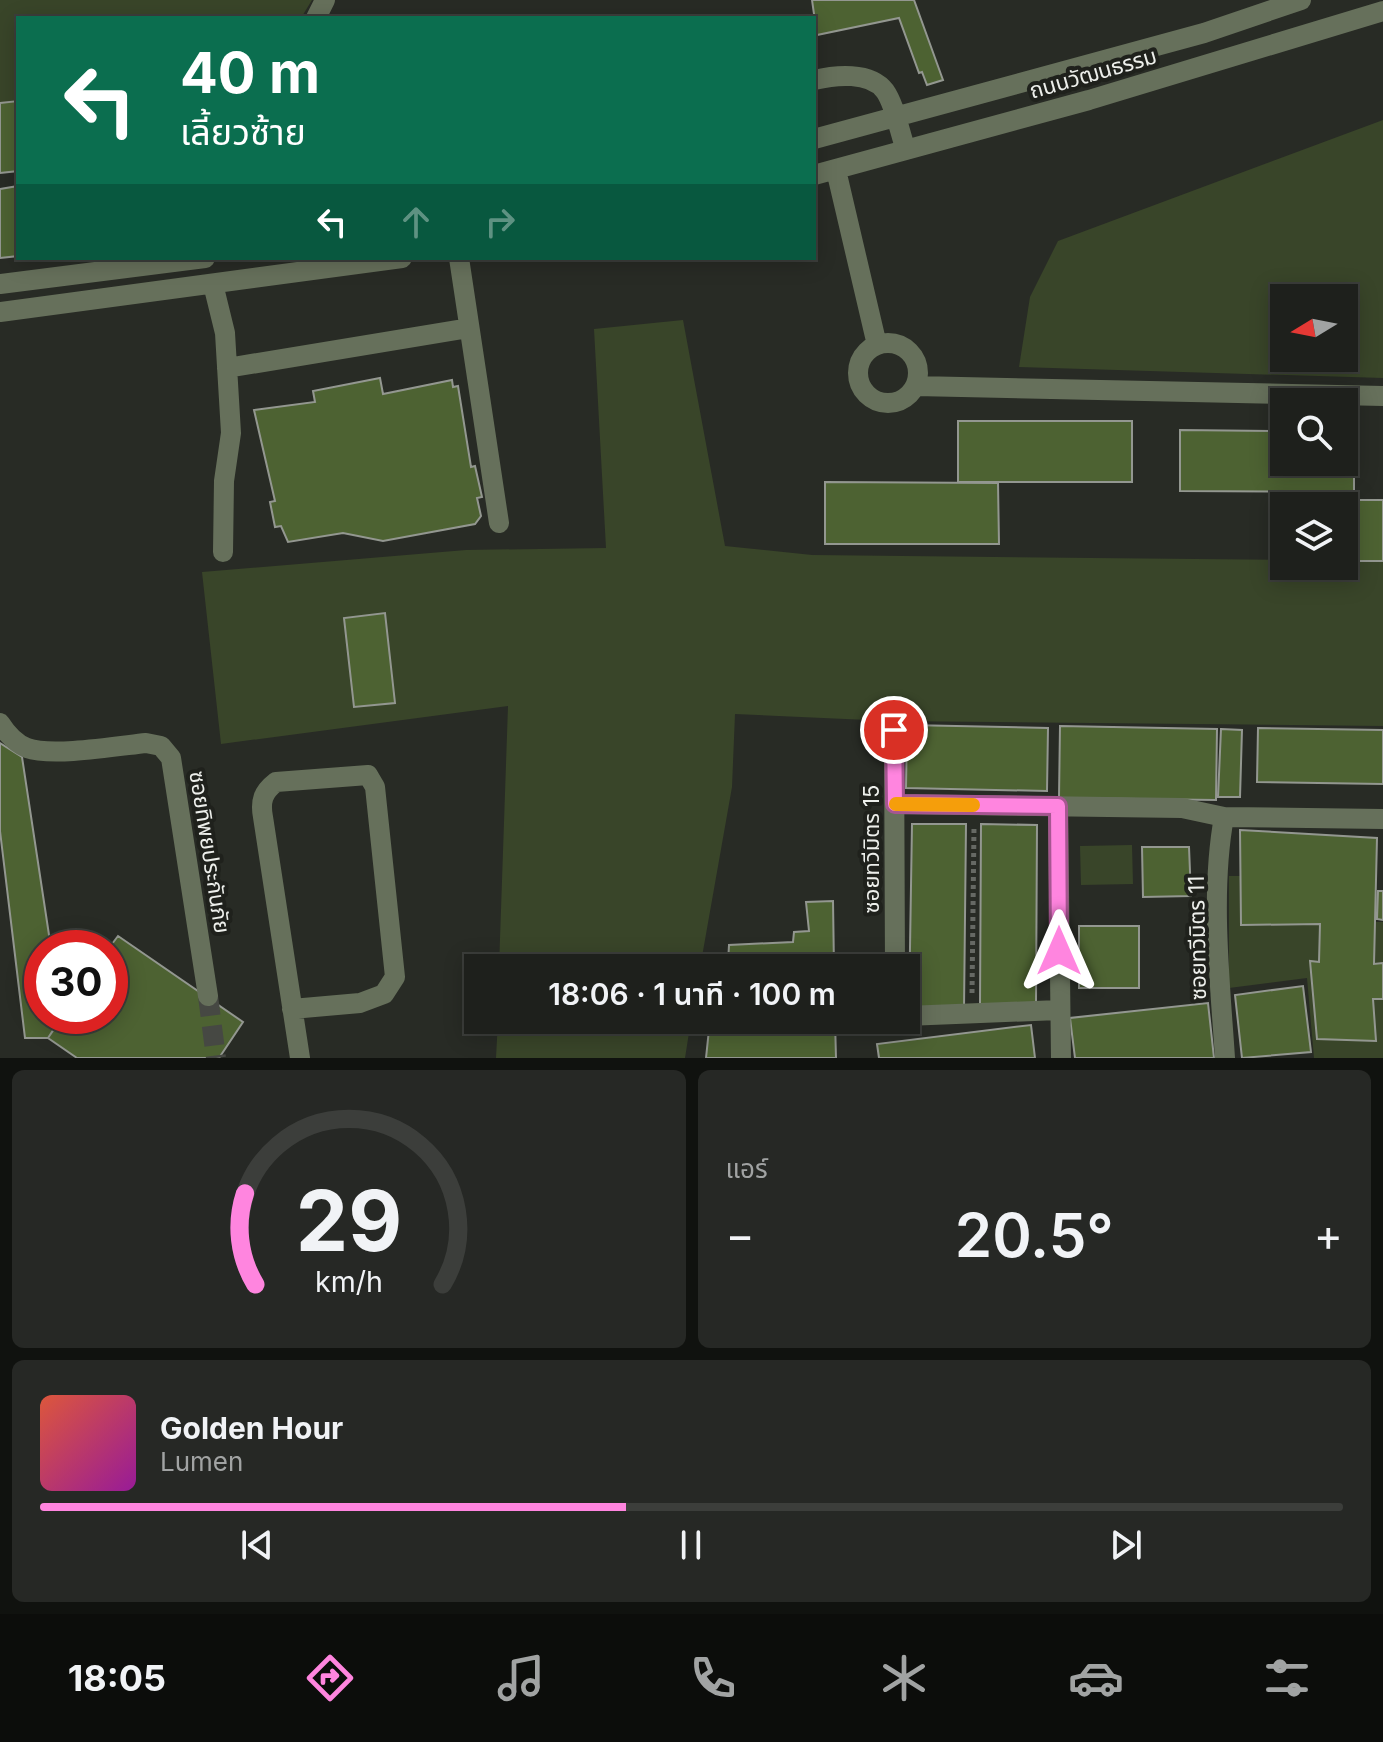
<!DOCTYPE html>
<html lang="th">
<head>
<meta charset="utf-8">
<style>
  :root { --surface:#1e201c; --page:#262825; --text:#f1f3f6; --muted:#a1a3a3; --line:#3c3e3b; --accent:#ff85df }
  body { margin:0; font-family:Inter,"Noto Sans Thai",sans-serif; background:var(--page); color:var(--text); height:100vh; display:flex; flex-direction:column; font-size:30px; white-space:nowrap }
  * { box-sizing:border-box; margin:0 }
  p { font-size:26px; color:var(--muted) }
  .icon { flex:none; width:44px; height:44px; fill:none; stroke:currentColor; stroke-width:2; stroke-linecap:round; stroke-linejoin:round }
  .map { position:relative; height:1058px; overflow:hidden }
  .sheet { display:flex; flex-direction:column; gap:12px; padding:12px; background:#10120f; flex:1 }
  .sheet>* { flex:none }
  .hud { position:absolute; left:16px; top:16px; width:800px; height:244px; border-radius:0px; box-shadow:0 4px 20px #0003,0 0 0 2px var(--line); background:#0b6e4f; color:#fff; overflow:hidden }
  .needle { width:52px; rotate:260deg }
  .fabs { position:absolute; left:1270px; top:284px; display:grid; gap:16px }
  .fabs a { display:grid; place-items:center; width:88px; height:88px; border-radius:0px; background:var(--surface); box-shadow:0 4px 20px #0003,0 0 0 2px var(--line); font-size:40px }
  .speed { position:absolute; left:24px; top:930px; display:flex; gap:16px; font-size:40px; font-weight:700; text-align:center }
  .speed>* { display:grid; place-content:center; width:104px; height:104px; border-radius:50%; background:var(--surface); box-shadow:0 4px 20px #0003,0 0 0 2px var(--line); line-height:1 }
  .speed .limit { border:12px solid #d22; background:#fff; color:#111 }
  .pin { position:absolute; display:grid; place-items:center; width:68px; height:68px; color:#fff; margin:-34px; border:4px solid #fff; border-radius:50%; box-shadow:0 2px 8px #0007 }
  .me { position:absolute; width:88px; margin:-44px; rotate:0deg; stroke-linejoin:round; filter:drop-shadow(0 0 6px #0008) }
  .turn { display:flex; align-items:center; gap:28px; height:168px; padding:0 32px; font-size:36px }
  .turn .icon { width:104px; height:104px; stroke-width:2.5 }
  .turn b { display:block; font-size:56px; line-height:68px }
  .lanes { display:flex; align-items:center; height:76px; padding:0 32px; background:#0003; justify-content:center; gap:40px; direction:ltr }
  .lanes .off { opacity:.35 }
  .big { font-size:60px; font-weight:600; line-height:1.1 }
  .sheet .tile { flex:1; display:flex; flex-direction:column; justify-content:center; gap:12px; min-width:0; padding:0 28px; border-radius:12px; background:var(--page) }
  .sheet .dial { align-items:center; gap:0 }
  .dial svg { height:208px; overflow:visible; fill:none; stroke:var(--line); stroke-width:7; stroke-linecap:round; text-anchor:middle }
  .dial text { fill:var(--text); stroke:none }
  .song { display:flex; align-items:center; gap:24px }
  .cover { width:96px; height:96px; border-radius:12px; background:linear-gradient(135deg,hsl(10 70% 55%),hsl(300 70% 35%)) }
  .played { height:8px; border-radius:4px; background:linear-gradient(90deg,var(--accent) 45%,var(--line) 45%) }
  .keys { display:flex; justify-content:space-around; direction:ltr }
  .heat { display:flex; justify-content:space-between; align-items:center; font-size:44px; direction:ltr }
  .sheet .tiles { flex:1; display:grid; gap:12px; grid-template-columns:1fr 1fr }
  .tile:last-child { grid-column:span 2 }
  .trip { position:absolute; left:464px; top:954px; width:456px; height:80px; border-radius:0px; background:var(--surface); box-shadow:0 4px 20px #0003,0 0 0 2px var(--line); font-weight:600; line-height:80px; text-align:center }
  .tabs { display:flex; height:128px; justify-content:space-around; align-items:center; background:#0c0d0b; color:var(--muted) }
  .tabs .icon { width:56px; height:56px }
  .tabs .selected { color:var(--accent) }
  .tabs b { font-size:36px; color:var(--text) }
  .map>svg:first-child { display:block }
  .green { fill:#394529; fill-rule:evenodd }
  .building { fill:#4d6232; stroke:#939790; stroke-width:2 }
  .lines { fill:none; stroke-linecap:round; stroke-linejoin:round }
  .minor-tunnel { stroke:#464843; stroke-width:20; stroke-dasharray:20 10; stroke-linecap:butt }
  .path { stroke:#666964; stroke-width:5; stroke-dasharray:4 4; stroke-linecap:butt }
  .minor { stroke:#66705b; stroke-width:20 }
  .route-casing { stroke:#a65691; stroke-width:20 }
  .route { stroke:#ff85df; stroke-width:14 }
  .slow { stroke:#f59e0b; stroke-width:14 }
  .labels { text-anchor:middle; stroke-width:8; stroke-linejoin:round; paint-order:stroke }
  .street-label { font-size:22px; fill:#edefeb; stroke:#1f211c }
</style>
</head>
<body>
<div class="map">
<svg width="1383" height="1058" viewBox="0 0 1383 1058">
  <rect width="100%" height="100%" fill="#282b25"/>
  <path class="green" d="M0 0H312L301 18H18V100L0 103Z
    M1383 120V378L1019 367 1030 297 1058 241ZM1344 298V358H1284V298Z
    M683 320 725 546 812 555 1284 560V566H1344V560L1383 561V726L890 721 735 714 732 787 700 968H499L508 706 221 744 202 572 466 550 606 548 594 329Z
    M1132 845 1133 884 1081 885 1080 846Z
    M1229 876H1370L1368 922H1383V1058H1314L1307 978 1229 988Z
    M498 1020H691L685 1058H496Z"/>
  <path class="building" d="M812 0H914L943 80 927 85 922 72 919 73 899 18 817 35Z
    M18 101V171L0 173V103Z
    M18 186V256L0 258V189Z
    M380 378 383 394 452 380 453 387 458 386 471 467 475 466 482 497 477 498 481 516 475 524 383 541 343 533 288 542 281 526 275 527 270 502 275 501 254 410 315 402 313 391Z
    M958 421H1132V482H958Z
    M1180 430 1284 431V462H1344V431H1354V492L1180 491Z
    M825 482 998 483 999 544H825Z
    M1317 500H1383V561H1344V506H1317Z
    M385 613 395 703 354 707 344 618Z
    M907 725 1048 728 1047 791 906 788Z
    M1060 726 1217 729 1216 800 1059 798Z
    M1258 728 1383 730V784L1257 782Z
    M1221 729 1242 730 1240 797H1218Z
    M0 743 22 757 51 948H42V1016H61V1018L48 1038H25L0 831Z
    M912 824H966L964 1010H909Z
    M981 824 1037 825 1036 1004H980Z
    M1240 830 1377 838 1374 964 1383 963V999H1373L1376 1041 1317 1039 1310 961 1319 962 1320 924 1241 925Z
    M1142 847H1189L1191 896 1143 897Z
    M1378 891H1383V920L1377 919Z
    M833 901 834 968H717L728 963 729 945 793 942 794 932 809 931 806 902Z
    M1079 926H1139V988H1079Z
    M118 936 243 1022 219 1058H77L48 1038 63 1016H110L109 948Z
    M1303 986 1311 1052 1242 1058 1235 995Z
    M1208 1003 1214 1058H1075L1070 1018Z
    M710 1020H835L836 1058H706Z
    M1031 1025 1035 1058H879L877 1044Z"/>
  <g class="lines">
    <path class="minor-tunnel" d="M208 996 216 1058"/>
    <path class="path" d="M972 993 974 827"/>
    <path class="minor" d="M316 18 325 0
      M814 80C835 75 870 71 885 91 895 105 900 134 906 150
      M814 139 1204 33 1301 0
      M836 170 877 345
      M814 175 1089 100 1383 11
      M459 258 499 523
      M0 284 205 258
      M213 284 225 333 231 433 224 481 223 552
      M0 312 402 258
      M858 373a30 30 0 1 1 60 0a30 30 0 1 1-60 0Z
      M227 368 469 328
      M916 386 1383 396
      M0 723C7 734 15 743 27 748 52 757 118 746 146 743L161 746 171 758 208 996
      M894 730 895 968
      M895 804 1182 808 1224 817 1383 819
      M1058 806 1061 1058
      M1224 817C1210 893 1220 981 1225 1058
      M292 1009 360 1003 384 994 395 977 375 787 368 775 276 782C263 792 260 801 263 817L300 1058
      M906 1016 1059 1010"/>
  </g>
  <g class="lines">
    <defs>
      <path id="route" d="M894 730 895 804 1058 806 1059 951"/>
    </defs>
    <use href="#route" class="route-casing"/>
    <use href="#route" class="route"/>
    <path class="slow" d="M896 804 973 805"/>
  </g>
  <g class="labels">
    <g class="street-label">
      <text transform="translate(1093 73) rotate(-16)" y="8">ถนนวัฒนธรรม</text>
      <text transform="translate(871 849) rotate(-90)" y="8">ซอยทวีมิตร 15</text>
      <text transform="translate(210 852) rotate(81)" y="8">ซอยทิพยประกันภัย</text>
      <text transform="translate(1197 938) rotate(-91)" y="8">ซอยทวีมิตร 11</text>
    </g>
  </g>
</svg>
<div class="fabs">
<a><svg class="needle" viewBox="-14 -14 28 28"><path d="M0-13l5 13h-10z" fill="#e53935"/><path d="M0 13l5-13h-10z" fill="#a1a3a3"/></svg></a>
<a><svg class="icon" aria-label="search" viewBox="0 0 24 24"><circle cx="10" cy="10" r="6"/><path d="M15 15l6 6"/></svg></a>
<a><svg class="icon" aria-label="layers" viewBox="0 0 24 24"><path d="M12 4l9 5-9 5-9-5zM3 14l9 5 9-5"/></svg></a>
</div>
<div class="speed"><div class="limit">30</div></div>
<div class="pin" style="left:894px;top:730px;background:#d93025"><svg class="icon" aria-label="arrive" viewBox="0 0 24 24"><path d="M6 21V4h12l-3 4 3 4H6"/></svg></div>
<svg class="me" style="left:1059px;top:951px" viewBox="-20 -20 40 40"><path d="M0-17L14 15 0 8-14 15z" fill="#ff85df" stroke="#fff" stroke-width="4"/></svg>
<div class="trip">18:06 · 1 นาที · 100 m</div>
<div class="hud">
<div class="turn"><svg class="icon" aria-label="left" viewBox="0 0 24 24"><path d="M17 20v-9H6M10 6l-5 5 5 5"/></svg><div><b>40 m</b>เลี้ยวซ้าย</div></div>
<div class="lanes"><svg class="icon" aria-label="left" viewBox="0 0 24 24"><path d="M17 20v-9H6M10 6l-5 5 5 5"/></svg><svg class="icon off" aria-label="ahead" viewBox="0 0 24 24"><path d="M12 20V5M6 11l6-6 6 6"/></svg><svg class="icon off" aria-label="right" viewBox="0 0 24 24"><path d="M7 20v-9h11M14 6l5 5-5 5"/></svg></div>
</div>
</div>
<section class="sheet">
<div class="tiles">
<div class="tile dial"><svg viewBox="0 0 100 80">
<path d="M14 69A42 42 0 1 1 86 69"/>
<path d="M14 69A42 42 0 0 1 10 34" stroke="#ff85df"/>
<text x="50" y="56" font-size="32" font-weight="700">29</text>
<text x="50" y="72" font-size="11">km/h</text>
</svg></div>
<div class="tile"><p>แอร์</p>
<div class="heat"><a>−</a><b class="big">20.5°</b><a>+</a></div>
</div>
<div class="tile">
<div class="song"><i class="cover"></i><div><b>Golden Hour</b><p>Lumen</p></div></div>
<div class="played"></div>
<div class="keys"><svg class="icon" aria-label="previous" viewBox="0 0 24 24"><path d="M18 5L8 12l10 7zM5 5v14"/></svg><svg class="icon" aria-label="pause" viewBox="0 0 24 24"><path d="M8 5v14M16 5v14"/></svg><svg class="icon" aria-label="next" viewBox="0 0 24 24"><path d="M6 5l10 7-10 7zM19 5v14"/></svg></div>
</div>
</div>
</section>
<nav class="tabs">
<b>18:05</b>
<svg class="icon selected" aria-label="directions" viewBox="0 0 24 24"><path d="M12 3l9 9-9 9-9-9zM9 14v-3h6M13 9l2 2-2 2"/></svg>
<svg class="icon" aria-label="music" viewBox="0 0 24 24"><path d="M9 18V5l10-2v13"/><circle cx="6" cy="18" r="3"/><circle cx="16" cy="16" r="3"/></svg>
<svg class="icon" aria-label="phone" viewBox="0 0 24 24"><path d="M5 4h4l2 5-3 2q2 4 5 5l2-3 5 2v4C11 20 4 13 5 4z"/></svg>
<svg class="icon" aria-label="climate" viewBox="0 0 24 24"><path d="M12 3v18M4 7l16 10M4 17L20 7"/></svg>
<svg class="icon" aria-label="car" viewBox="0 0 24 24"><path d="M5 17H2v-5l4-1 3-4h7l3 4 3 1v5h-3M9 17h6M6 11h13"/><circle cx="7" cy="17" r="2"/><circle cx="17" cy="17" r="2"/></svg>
<svg class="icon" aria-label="filters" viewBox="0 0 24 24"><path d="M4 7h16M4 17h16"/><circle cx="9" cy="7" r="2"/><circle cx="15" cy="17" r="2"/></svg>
</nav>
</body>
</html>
